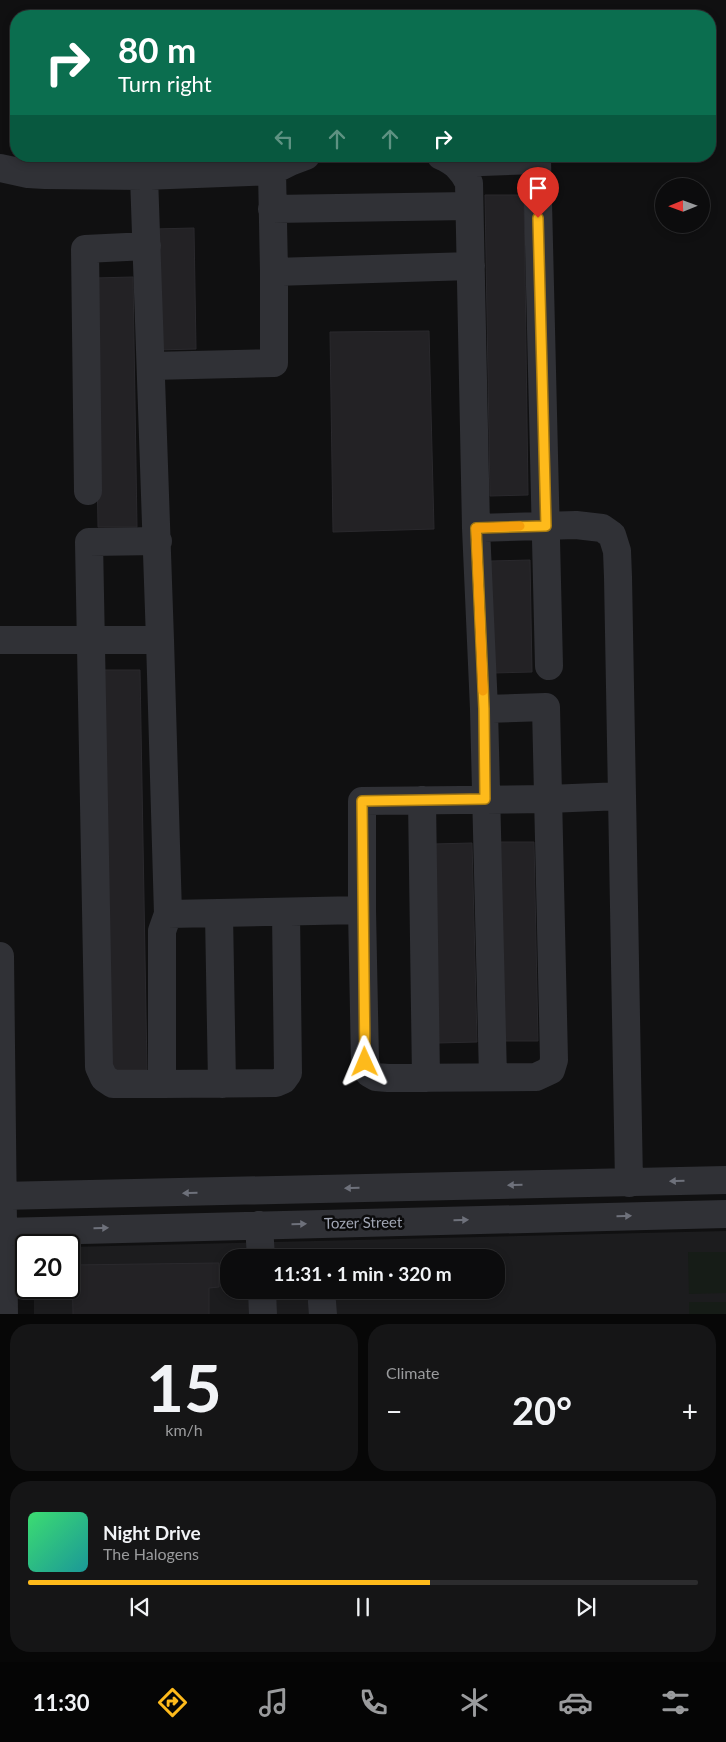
<!DOCTYPE html>
<html lang="en">
<head>
<meta charset="utf-8">
<style>
  :root { --surface:#0c0c0d; --page:#151516; --text:#f1f3f6; --muted:#9a9b9d; --line:#2c2c2e; --accent:#feba1b }
  body { margin:0; font-family:Lato,sans-serif; background:var(--page); color:var(--text); height:100vh; display:flex; flex-direction:column; font-size:19px; white-space:nowrap }
  * { box-sizing:border-box; margin:0 }
  p { font-size:16px; color:var(--muted) }
  .icon { flex:none; width:28px; height:28px; fill:none; stroke:currentColor; stroke-width:2; stroke-linecap:round; stroke-linejoin:round }
  .map { position:relative; height:1314px; overflow:hidden }
  .details { display:flex; flex-direction:column; gap:10px; padding:10px; background:#070707; flex:1 }
  .details>* { flex:none }
  .hud { position:absolute; left:10px; top:10px; width:706px; height:152px; border-radius:20px; box-shadow:0 2px 8px #0003,0 0 0 1px var(--line); background:#0b6e4f; color:#fff; overflow:hidden }
  .needle { width:32px; rotate:269deg }
  .tools { position:absolute; left:655px; top:178px; display:grid; gap:10px }
  .tools a { display:grid; place-items:center; width:55px; height:55px; border-radius:50%; background:var(--surface); box-shadow:0 2px 8px #0003,0 0 0 1px var(--line); font-size:25px }
  .speed { position:absolute; left:15px; top:1234px; display:flex; gap:10px; font-size:25px; font-weight:700; text-align:center }
  .speed>* { display:grid; place-content:center; width:65px; height:65px; border-radius:50%; background:var(--surface); box-shadow:0 2px 8px #0003,0 0 0 1px var(--line); line-height:1 }
  .speed .limit { border:2px solid #111; border-radius:8px; background:#fff; color:#111 }
  .pin { position:absolute; display:grid; place-items:center; width:42px; height:42px; color:#fff; margin:-51px -21px; border-radius:50% 50% 50% 0; rotate:-45deg; box-shadow:0 0 5px #0007 }
  .pin .icon { rotate:45deg }
  .me { position:absolute; width:55px; margin:-28px; rotate:359deg; stroke-linejoin:round; filter:drop-shadow(0 0 4px #0008) }
  .turn { display:flex; align-items:center; gap:18px; height:105px; padding:0 25px; font-size:22px }
  .turn .icon { width:65px; height:65px; stroke-width:2.5 }
  .turn b { display:block; font-size:35px; line-height:42px }
  .lanes { display:flex; align-items:center; height:48px; padding:0 25px; background:#0003; justify-content:center; gap:25px; direction:ltr }
  .lanes .off { opacity:.35 }
  .big { font-size:38px; font-weight:700; line-height:1.1 }
  .details .card { flex:1; display:flex; flex-direction:column; justify-content:center; gap:8px; min-width:0; padding:0 18px; border-radius:20px; background:var(--page) }
  .details .dial { align-items:center; gap:0 }
  .dial b { font-size:65px; line-height:1 }
  .song { display:flex; align-items:center; gap:15px }
  .cover { width:60px; height:60px; border-radius:8px; background:linear-gradient(135deg,hsl(140 70% 55%),hsl(180 70% 35%)) }
  .played { height:5px; border-radius:2px; background:linear-gradient(90deg,var(--accent) 60%,var(--line) 60%) }
  .keys { display:flex; justify-content:space-around; direction:ltr }
  .heat { display:flex; justify-content:space-between; align-items:center; font-size:28px; direction:ltr }
  .details .tiles { flex:1; display:grid; gap:10px; grid-template-columns:1fr 1fr }
  .card:last-child { grid-column:span 2 }
  .trip { position:absolute; left:220px; top:1249px; width:285px; height:50px; border-radius:20px; background:var(--surface); box-shadow:0 2px 8px #0003,0 0 0 1px var(--line); font-weight:700; line-height:50px; text-align:center }
  .menu { display:flex; height:80px; justify-content:space-around; align-items:center; background:#050505; color:var(--muted) }
  .menu .icon { width:35px; height:35px }
  .menu .active { color:var(--accent) }
  .menu b { font-size:22px; color:var(--text) }
  .map>svg:first-child { display:block }
  .built { fill:#1c1c1e; fill-rule:evenodd }
  .green { fill:#161c17 }
  .building { fill:#232225; stroke:#2a292d }
  .lines { fill:none; stroke-linecap:round; stroke-linejoin:round }
  .minor { stroke:#303136; stroke-width:28 }
  .oneway { fill:#6e717b }
  .route-casing { stroke:#a57912; stroke-width:12 }
  .route { stroke:#feba1b; stroke-width:9 }
  .slow { stroke:#f59e0b; stroke-width:9 }
  .labels { text-anchor:middle; stroke-width:5; stroke-linejoin:round; paint-order:stroke }
  .street-label { font-size:15px; fill:#a0a5b3; stroke:#0b0b0c }
</style>
</head>
<body>
<div class="map">
<svg width="726" height="1315" viewBox="0 0 726 1315">
  <rect width="100%" height="100%" fill="#101011"/>
  <path class="built" d="M726 1231V1314L34 1315V1288H69V1247ZM229 1258H496V1290H229Z"/>
  <path class="green" d="M688 1252H726V1293L689 1294Z
    M689 1302H726V1314H689Z"/>
  <path class="building" d="M485 195H524L528 495 490 496Z
    M194 228 196 349 157 350 154 229Z
    M133 277 137 527H98L94 278Z
    M429 331 434 529 333 532 330 332Z
    M530 560 532 672 493 673 491 561Z
    M101 670H140L147 1070H109Z
    M495 842H534L538 1041H499Z
    M472 843 477 1042 437 1043 433 844Z
    M219 1263V1287L209 1288V1315H73L72 1265Z"/>
  <g class="lines">
    <path class="minor" d="M441 156C455 162 463 170 469 183L476 528 576 525 602 528 612 535 617 551 618 577 622 796
      M455 163 537 160 549 666
      M0 168 28 174 45 175 144 176
      M272 209 469 206
      M274 272 471 266
      M151 366 274 363V272L272 171
      M88 491 85 249 147 246
      M476 528 484 709 493 1077
      M158 541 89 542 99 1067 104 1078 113 1084H162
      M0 640H160L168 914 362 910V801L548 799 622 796 629 1183
      M160 640 144 176 272 171 290 162 306 156
      M422 800 426 1078
      M362 910 365 1062 369 1073 376 1077 388 1078 536 1077 551 1070 554 1060 546 707 484 709
      M168 914 162 931V1084L276 1083 283 1080 288 1073 286 913
      M219 914 222 1084
      M0 956 4 1315
      M0 1196 726 1180
      M259 1225 261 1258
      M0 1232 726 1214
      M262 1290 263 1315
      M322 1302 323 1315"/>
  </g>
  <defs><path id="oneway-solid" d="M-6-.8H1V-3.2L6.5 0L1 3.2V.8H-6Z" transform="scale(1.25)"/></defs>
  <g class="oneway">
    <use href="#oneway-solid" transform="translate(677 1181) rotate(178)"/>
    <use href="#oneway-solid" transform="translate(515 1185) rotate(179)"/>
    <use href="#oneway-solid" transform="translate(352 1188) rotate(179)"/>
    <use href="#oneway-solid" transform="translate(190 1193) rotate(179)"/>
    <use href="#oneway-solid" transform="translate(624 1216) rotate(-1)"/>
    <use href="#oneway-solid" transform="translate(461 1220) rotate(-1)"/>
    <use href="#oneway-solid" transform="translate(299 1224) rotate(-1)"/>
    <use href="#oneway-solid" transform="translate(101 1228) rotate(-1)"/>
  </g>
  <g class="lines">
    <defs>
      <path id="route" d="M365 1062 362 801 485 799 484 709 476 528 546 526 538 218"/>
    </defs>
    <use href="#route" class="route-casing"/>
    <use href="#route" class="route"/>
    <path class="slow" d="M483 691 476 528 520 526"/>
  </g>
  <g class="labels">
    <g class="street-label">
      <text transform="translate(363 1223) rotate(-1)" y="5">Tozer Street</text>
    </g>
  </g>
</svg>
<div class="tools">
<a><svg class="needle" viewBox="-14 -14 28 28"><path d="M0-13l5 13h-10z" fill="#e53935"/><path d="M0 13l5-13h-10z" fill="#9a9b9d"/></svg></a>
</div>
<div class="speed"><div class="limit">20</div></div>
<div class="pin" style="left:538px;top:218px;background:#d93025"><svg class="icon" aria-label="arrive" viewBox="0 0 24 24"><path d="M6 21V4h12l-3 4 3 4H6"/></svg></div>
<svg class="me" style="left:365px;top:1062px" viewBox="-20 -20 40 40"><path d="M0-17L14 15 0 8-14 15z" fill="#feba1b" stroke="#fff" stroke-width="4"/></svg>
<div class="trip">11:31 · 1 min · 320 m</div>
<div class="hud">
<div class="turn"><svg class="icon" aria-label="right" viewBox="0 0 24 24"><path d="M7 20v-9h11M14 6l5 5-5 5"/></svg><div><b>80 m</b>Turn right</div></div>
<div class="lanes"><svg class="icon off" aria-label="left" viewBox="0 0 24 24"><path d="M17 20v-9H6M10 6l-5 5 5 5"/></svg><svg class="icon off" aria-label="ahead" viewBox="0 0 24 24"><path d="M12 20V5M6 11l6-6 6 6"/></svg><svg class="icon off" aria-label="ahead" viewBox="0 0 24 24"><path d="M12 20V5M6 11l6-6 6 6"/></svg><svg class="icon" aria-label="right" viewBox="0 0 24 24"><path d="M7 20v-9h11M14 6l5 5-5 5"/></svg></div>
</div>
</div>
<section class="details">
<div class="tiles">
<div class="card dial"><b>15</b><p>km/h</p></div>
<div class="card"><p>Climate</p>
<div class="heat"><a>−</a><b class="big">20°</b><a>+</a></div>
</div>
<div class="card">
<div class="song"><i class="cover"></i><div><b>Night Drive</b><p>The Halogens</p></div></div>
<div class="played"></div>
<div class="keys"><svg class="icon" aria-label="previous" viewBox="0 0 24 24"><path d="M18 5L8 12l10 7zM5 5v14"/></svg><svg class="icon" aria-label="pause" viewBox="0 0 24 24"><path d="M8 5v14M16 5v14"/></svg><svg class="icon" aria-label="next" viewBox="0 0 24 24"><path d="M6 5l10 7-10 7zM19 5v14"/></svg></div>
</div>
</div>
</section>
<nav class="menu">
<b>11:30</b>
<svg class="icon active" aria-label="directions" viewBox="0 0 24 24"><path d="M12 3l9 9-9 9-9-9zM9 14v-3h6M13 9l2 2-2 2"/></svg>
<svg class="icon" aria-label="music" viewBox="0 0 24 24"><path d="M9 18V5l10-2v13"/><circle cx="6" cy="18" r="3"/><circle cx="16" cy="16" r="3"/></svg>
<svg class="icon" aria-label="phone" viewBox="0 0 24 24"><path d="M5 4h4l2 5-3 2q2 4 5 5l2-3 5 2v4C11 20 4 13 5 4z"/></svg>
<svg class="icon" aria-label="climate" viewBox="0 0 24 24"><path d="M12 3v18M4 7l16 10M4 17L20 7"/></svg>
<svg class="icon" aria-label="car" viewBox="0 0 24 24"><path d="M5 17H2v-5l4-1 3-4h7l3 4 3 1v5h-3M9 17h6M6 11h13"/><circle cx="7" cy="17" r="2"/><circle cx="17" cy="17" r="2"/></svg>
<svg class="icon" aria-label="filters" viewBox="0 0 24 24"><path d="M4 7h16M4 17h16"/><circle cx="9" cy="7" r="2"/><circle cx="15" cy="17" r="2"/></svg>
</nav>
</body>
</html>
